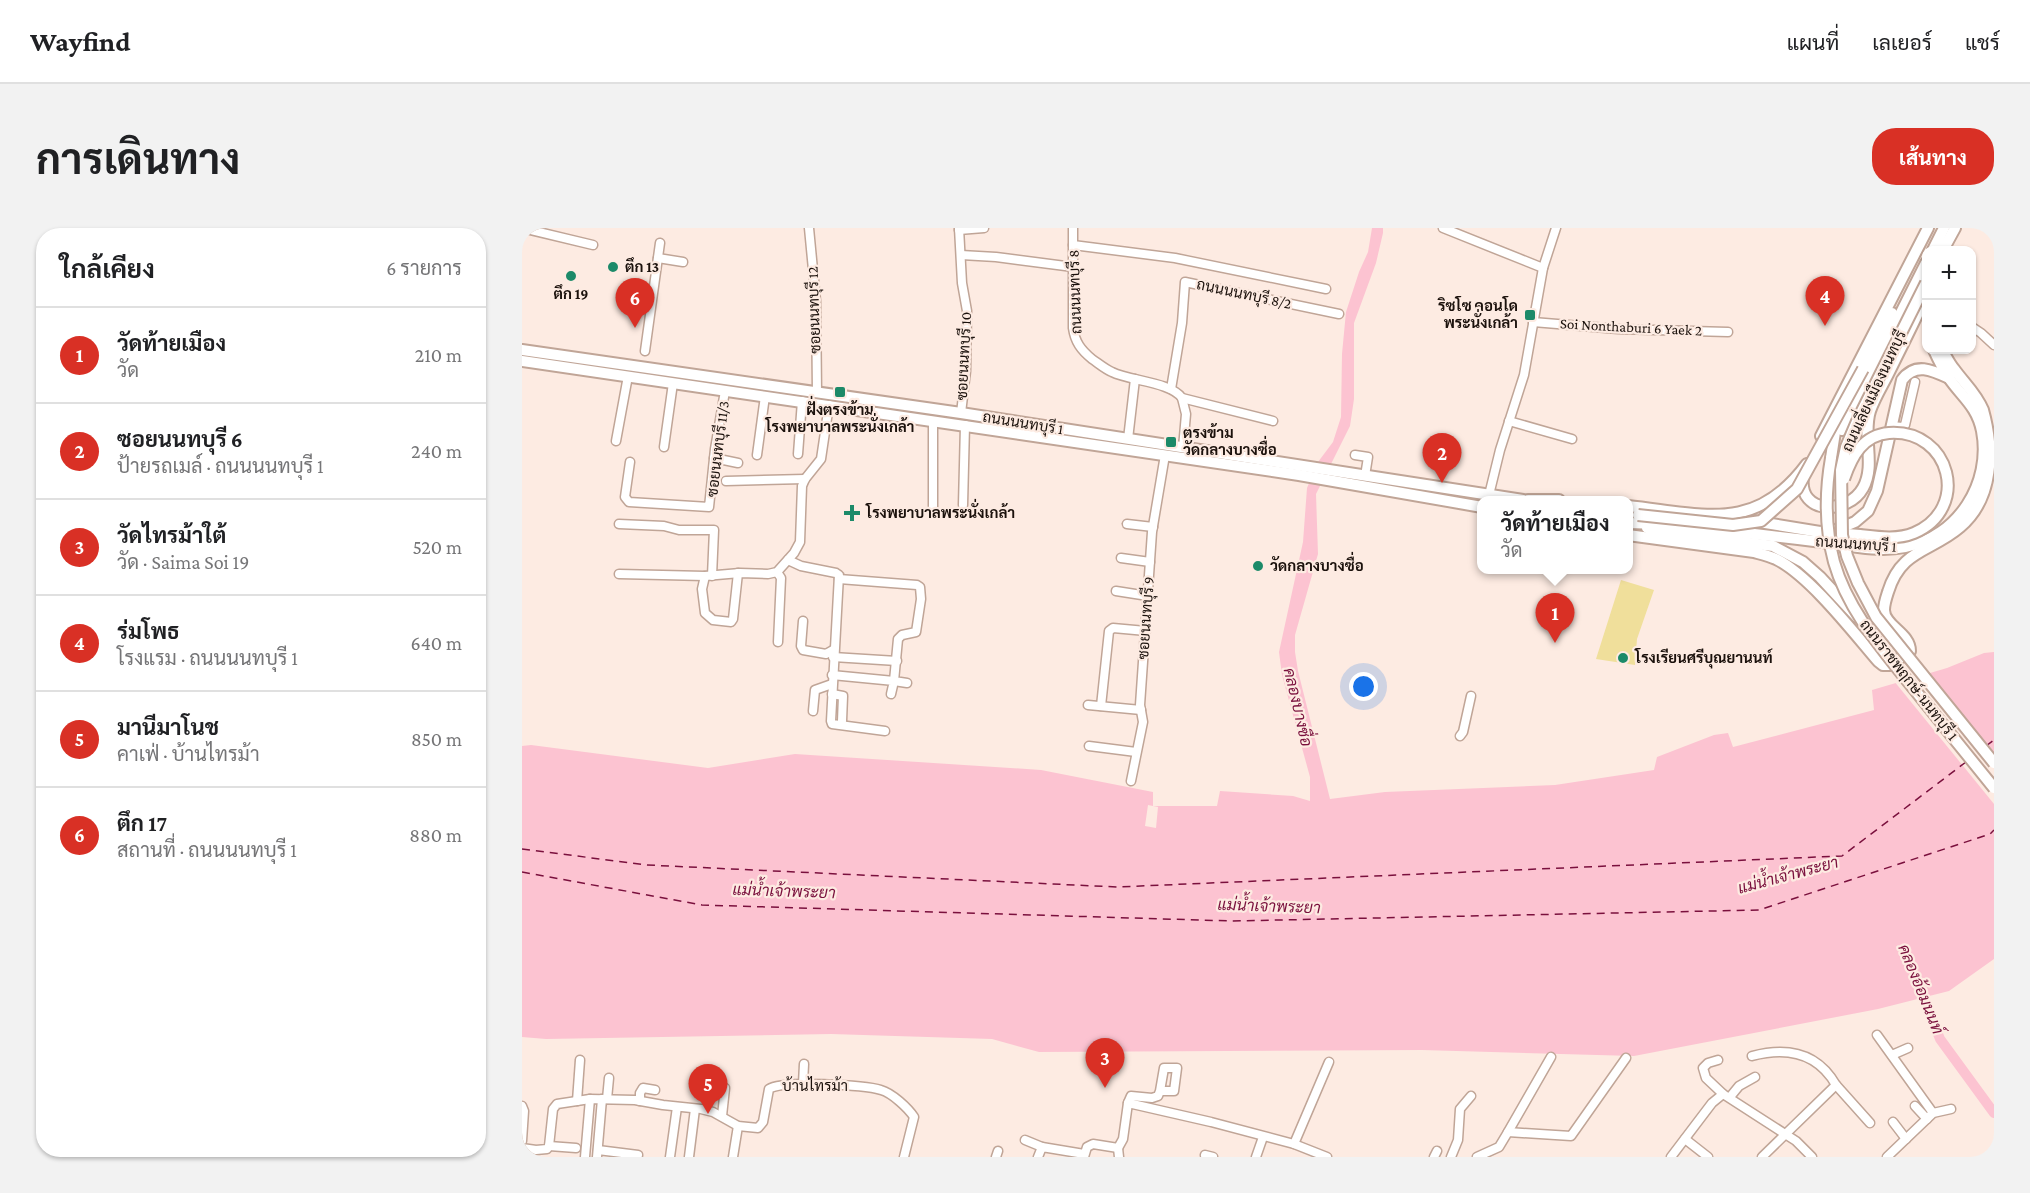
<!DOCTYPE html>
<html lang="th">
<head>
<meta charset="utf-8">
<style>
	:root { --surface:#fff; --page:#f2f2f2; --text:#202124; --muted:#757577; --line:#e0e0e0; --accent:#d93025 }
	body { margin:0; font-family:"Crimson Pro",Sarabun,serif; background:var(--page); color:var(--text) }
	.controls { position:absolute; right:18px; top:18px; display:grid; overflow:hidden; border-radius:12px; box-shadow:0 2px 4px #0004 }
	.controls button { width:54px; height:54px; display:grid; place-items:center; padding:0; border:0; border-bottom:2px solid var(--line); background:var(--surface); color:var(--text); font:30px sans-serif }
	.you { position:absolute; left:842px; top:459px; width:21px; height:21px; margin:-15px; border:4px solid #fff; border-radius:50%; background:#1a73e8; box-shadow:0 0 0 9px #1a73e833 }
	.badge { display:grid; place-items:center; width:39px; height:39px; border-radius:50%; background:var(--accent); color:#fff; font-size:20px; font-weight:700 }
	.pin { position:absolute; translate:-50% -50px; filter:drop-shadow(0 2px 3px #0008) }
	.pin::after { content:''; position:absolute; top:32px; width:21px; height:18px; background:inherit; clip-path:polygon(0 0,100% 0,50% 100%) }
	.popup { position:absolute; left:955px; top:268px; width:156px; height:78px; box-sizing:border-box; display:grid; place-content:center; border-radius:12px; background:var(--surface); filter:drop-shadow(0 2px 4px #0005); font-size:20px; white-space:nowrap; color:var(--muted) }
	.popup b { font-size:22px; color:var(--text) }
	.popup::after { content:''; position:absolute; left:50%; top:100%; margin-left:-12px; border:12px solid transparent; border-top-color:var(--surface) }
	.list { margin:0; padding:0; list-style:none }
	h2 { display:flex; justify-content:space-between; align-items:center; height:78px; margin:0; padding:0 24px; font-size:26px }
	h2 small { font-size:20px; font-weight:400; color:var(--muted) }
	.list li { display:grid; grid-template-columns:39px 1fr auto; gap:18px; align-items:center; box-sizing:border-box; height:96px; padding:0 24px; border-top:2px solid var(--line) }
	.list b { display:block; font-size:22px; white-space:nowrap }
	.list p { margin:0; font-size:20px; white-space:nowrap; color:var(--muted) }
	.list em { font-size:20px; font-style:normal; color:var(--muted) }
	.map { position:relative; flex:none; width:1472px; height:929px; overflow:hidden; border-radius:24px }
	header { display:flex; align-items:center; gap:36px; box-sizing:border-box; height:84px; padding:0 30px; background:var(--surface); border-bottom:2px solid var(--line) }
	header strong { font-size:28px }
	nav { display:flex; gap:33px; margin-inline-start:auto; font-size:21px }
	.intro { display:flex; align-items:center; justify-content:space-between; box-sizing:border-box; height:144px; padding:0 36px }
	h1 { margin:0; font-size:42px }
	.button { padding:15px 27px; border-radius:24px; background:var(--accent); color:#fff; font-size:21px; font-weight:700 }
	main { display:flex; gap:36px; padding:0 36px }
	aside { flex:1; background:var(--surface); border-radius:24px; box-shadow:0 2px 4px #0004 }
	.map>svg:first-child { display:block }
	.green { fill:#f0df9b }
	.water { fill:#fcc3d1 }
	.pier { fill:#fdebe2 }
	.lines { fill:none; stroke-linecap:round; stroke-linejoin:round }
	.river { stroke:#fcc3d1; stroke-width:10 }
	.ferry { stroke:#7a103d; stroke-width:1.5; stroke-dasharray:8 6; stroke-linecap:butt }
	.minor-casing { stroke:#c0a597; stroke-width:11 }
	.major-casing { stroke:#c0a597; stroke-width:14 }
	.minor { stroke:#fff; stroke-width:8 }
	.major { stroke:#fff; stroke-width:10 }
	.major-bridge-casing { stroke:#c0a597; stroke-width:14; stroke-linecap:butt }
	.major-bridge { stroke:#fff; stroke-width:10 }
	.poi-dot { fill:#1c8a69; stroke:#fdebe2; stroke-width:2 }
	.labels { text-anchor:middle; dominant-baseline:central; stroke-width:4.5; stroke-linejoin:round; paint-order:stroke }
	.poi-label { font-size:15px; font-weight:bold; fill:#1b110c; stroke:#fdebe2; text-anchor:start }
	.street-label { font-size:15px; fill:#1b110c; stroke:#fdebe2 }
	.water-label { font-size:16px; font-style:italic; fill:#7a103d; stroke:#fdebe2 }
</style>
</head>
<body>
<header>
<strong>Wayfind</strong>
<nav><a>แผนที่</a><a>เลเยอร์</a><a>แชร์</a></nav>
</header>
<div class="intro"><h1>การเดินทาง</h1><a class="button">เส้นทาง</a></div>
<main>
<aside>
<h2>ใกล้เคียง<small>6 รายการ</small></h2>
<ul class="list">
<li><span class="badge">1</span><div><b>วัดท้ายเมือง</b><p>วัด</p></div><em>210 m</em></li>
<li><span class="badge">2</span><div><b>ซอยนนทบุรี 6</b><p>ป้ายรถเมล์ · ถนนนนทบุรี 1</p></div><em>240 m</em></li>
<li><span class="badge">3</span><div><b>วัดไทรม้าใต้</b><p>วัด · Saima Soi 19</p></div><em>520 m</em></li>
<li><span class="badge">4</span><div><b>ร่มโพธ</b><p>โรงแรม · ถนนนนทบุรี 1</p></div><em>640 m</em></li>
<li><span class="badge">5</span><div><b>มานีมาโนช</b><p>คาเฟ่ · บ้านไทรม้า</p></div><em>850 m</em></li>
<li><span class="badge">6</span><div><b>ตึก 17</b><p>สถานที่ · ถนนนนทบุรี 1</p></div><em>880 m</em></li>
</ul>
</aside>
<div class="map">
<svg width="1472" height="929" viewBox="0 0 1472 929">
	<rect width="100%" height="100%" fill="#fdebe2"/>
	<path class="green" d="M1099,352L1132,362L1115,411L1113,437L1074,431Z"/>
	<path class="water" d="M850,0H861V5L854,35L832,95V171L828,198L794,266L796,326L773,407V424L776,443L808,571L863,564L1033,557L1132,542L1135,529L1192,507L1206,505L1211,519L1352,482L1350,462L1425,440L1462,425L1472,424V731L1427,763L1356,781L1112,828L900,822L517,824L470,811L309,806L24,811L0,809V518L9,517L186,540L273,526L519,542L631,564V578H695L698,563L771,568L788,573V549L760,447L757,424L781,314L785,260L796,234L811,214L819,189L820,126L824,84L837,44L846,24Z"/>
	<g class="pier">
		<path d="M1404,443L1472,527V576L1372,453Z"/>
		<path d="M626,577L636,579L634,600L623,598Z"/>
	</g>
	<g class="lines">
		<path class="river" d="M1397,757L1418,811L1472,885"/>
		<g class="ferry">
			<path d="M1464,518L1472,512"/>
			<path d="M0,621L125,637L595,659L1320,628L1444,534"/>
			<path d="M0,644L180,677L710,693L1237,682L1468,606L1472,602"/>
		</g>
		<defs>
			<g id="minor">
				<path d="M0,0L71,17"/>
				<path d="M287,0L294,73L295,165"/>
				<path d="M437,0L440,55L445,83L444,143L439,185"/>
				<path d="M551,0V100C553,114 559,122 570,131C576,135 583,141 590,144C608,153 649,154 660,170L751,193"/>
				<path d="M921,0L1021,40"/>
				<path d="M437,2L462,0"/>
				<path d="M551,17L653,30L804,61"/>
				<path d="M439,27L474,29L551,39"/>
				<path d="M136,30L161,34"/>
				<path d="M1011,94L1096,101L1206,104"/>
				<path d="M1450,99L1459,105L1472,117"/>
				<path d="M123,123L138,15"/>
				<path d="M649,161L660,95L663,54L817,86"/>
				<path d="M660,170L664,186L661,220"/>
				<path d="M987,193L1050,211"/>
				<path d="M1369,198L1381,199L1383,197L1393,154"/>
				<path d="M606,211L613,151"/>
				<path d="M94,213L106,148"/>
				<path d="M142,219L151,155"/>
				<path d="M276,226L280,173"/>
				<path d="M235,227L243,168"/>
				<path d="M833,227L846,229L843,248"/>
				<path d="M192,230L216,235"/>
				<path d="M108,234L103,269L107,274L187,279L193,221L203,163"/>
				<path d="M204,253L283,251"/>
				<path d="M967,267L978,222L1002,147L1021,40L1034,0"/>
				<path d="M441,277L443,197"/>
				<path d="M411,285V193"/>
				<path d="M97,296L142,298L157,302H192L190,348"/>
				<path d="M605,296L631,299"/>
				<path d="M599,330L628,334"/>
				<path d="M266,332L279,338L314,345L317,347L309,493L310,496L363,503"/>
				<path d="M255,344L259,350L256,414"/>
				<path d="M97,346L183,348L218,345L246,346L255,344L272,325L278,314L280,258L283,251L299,231L307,177"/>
				<path d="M183,348L180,361L183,385L191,392L209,394L211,391L216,345"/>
				<path d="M317,351L395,357L398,359L399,371L394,404L380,407L376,411L372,453L385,455"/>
				<path d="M594,363L626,368"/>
				<path d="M281,393L279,418L281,422L304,426L311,422"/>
				<path d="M311,429L375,433"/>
				<path d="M310,447L372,453L369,466"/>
				<path d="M310,466L321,468L320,493"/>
				<path d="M566,477L619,482"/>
				<path d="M579,478L587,403L591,400L624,403"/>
				<path d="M291,483L293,462L310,456"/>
				<path d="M938,508L941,504L949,468"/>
				<path d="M567,518L614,524"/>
				<path d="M609,553L621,494L618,477L630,304L643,227"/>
				<path d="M1355,807L1411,885"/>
				<path d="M1370,827L1386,820"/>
				<path d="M1230,828C1264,819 1295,824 1314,857L1240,929"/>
				<path d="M1196,832L1186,835L1181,840L1184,850L1201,866L1274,913L1290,929"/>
				<path d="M281,856L282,836"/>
				<path d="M1314,857L1348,895"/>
				<path d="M1208,869L1217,858L1233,849"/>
				<path d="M85,871L87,850"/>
				<path d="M55,873L58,832"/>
				<path d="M118,873V865L121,860L133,862"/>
				<path d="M606,875L609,868L630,870L636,868L638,863L642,840H655L652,863H638"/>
				<path d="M0,878L2,883L0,913"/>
				<path d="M1393,878L1405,891"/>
				<path d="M200,888L203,860"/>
				<path d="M1371,894L1384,911"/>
				<path d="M986,904L1029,829"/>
				<path d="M1163,911L1186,929"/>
				<path d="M503,912L520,919"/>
				<path d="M772,916L807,834"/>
				<path d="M27,918L54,920"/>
				<path d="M0,920L14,922L25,921L27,918L31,881L35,876L68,871L113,872L141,877L179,881L191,884L216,898L236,900L241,894L247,861C260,852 343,857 359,862C370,865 386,880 392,889L382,929"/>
				<path d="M596,920L597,929"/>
				<path d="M76,922L116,927"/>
				<path d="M683,927L691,929"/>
				<path d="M63,929L68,871"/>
				<path d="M75,929L80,871"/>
				<path d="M148,929L155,879"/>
				<path d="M167,929L173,881"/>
				<path d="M211,929L216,898"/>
				<path d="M474,929L476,923"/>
				<path d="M516,929L520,919L562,926"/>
				<path d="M562,929L565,919L571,916L596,920L601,911L606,875L689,894L772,916L805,929"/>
				<path d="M734,929L741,909"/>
				<path d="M912,929L915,923"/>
				<path d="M929,929L936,912L938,881L949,868"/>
				<path d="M955,929L977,919L986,904L1049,908L1104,830"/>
				<path d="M1149,929L1190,875L1201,866"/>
				<path d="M1365,929L1411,885L1429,881"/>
			</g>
			<g id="major">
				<path d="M1411,22L1422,0"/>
				<path d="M1421,22L1433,0"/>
				<path d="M0,122L439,185L1001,272"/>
				<path d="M0,133L777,247L960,279"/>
				<path d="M1338,148L1370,85"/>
				<path d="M1320,202L1404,35"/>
				<path d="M1299,208L1406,0"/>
				<path d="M1309,230L1313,204L1319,187"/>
				<path d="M1281,249C1276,287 1326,287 1341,260C1354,237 1340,208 1348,183C1352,171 1360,158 1366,146C1379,120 1392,94 1404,68"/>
				<path d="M1006,272H1037"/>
				<path d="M1106,278C1182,286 1233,306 1285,236"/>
				<path d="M1231,293L1298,304L1338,307"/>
				<path d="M1106,295L1138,296C1190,301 1241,307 1292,313C1321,316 1354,325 1383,319C1436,309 1470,255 1460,203C1455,178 1440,169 1427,150C1421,141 1416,131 1412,122"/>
				<path d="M1125,300L1163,307L1251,318L1281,334L1298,349L1335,389"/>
				<path d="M1298,304L1314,302L1333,294L1346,283L1355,263L1380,152C1393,134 1410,142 1427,150"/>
				<path d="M1106,307L1232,324C1239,326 1247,328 1254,331C1288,348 1331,404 1356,433L1361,437H1368L1388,423C1388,405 1362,398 1362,382C1362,376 1364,370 1366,364C1379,321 1409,324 1438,299C1472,270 1472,221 1461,182C1454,165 1442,155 1432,141C1427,135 1424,128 1420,122"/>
			</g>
		</defs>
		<use href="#minor" class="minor-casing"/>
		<use href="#major" class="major-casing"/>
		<use href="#minor" class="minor"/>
		<use href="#major" class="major"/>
		<defs>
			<g id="major-bridge">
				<path d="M1404,55L1336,191L1324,219L1319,242L1320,307L1325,328L1336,355L1354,389L1472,535"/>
				<path d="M1309,230C1303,264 1303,300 1312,334C1326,383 1361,422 1392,461C1419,494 1445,527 1472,560"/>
				<path d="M1322,251C1330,228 1341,207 1367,205C1429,201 1449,281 1392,305C1375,312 1356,309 1338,307"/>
				<path d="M1116,287L1211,297L1239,293L1275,261L1341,141"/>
			</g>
		</defs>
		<use href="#major-bridge" class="major-bridge-casing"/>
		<use href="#major-bridge" class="major-bridge"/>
	</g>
	<g class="poi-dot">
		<circle cx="91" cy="39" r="6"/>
		<circle cx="49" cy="48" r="6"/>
		<rect x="1002" y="81" width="12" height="12" rx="3"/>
		<rect x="312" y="158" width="12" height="12" rx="3"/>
		<rect x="643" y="208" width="12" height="12" rx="3"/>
		<path d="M327 276h6v6h6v6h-6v6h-6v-6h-6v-6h6z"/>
		<circle cx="736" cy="338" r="6"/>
		<circle cx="1101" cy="430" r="6"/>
	</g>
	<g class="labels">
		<g class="poi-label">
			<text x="103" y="39">ตึก 13</text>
			<text x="49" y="66" text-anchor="middle">ตึก 19</text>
			<text x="996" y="78" text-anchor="end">ริซโซ คอนโด<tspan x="996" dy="17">พระนั่งเกล้า</tspan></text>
			<text x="318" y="182" text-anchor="middle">ฝั่งตรงข้าม<tspan x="318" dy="17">โรงพยาบาลพระนั่งเกล้า</tspan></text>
			<text x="661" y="205">ตรงข้าม<tspan x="661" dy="17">วัดกลางบางซื่อ</tspan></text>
			<text x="344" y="285">โรงพยาบาลพระนั่งเกล้า</text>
			<text x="748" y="338">วัดกลางบางซื่อ</text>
			<text x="1113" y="430">โรงเรียนศรีบุณยานนท์</text>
		</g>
		<g class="street-label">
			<text transform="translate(553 64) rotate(-92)">ถนนนนทบุรี 8</text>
			<text transform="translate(722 66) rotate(12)">ถนนนนทบุรี 8/2</text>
			<text transform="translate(292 82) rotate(-92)">ซอยนนทบุรี 12</text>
			<text transform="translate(1109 99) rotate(3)">Soi Nonthaburi 6 Yaek 2</text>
			<text transform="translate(442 128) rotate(-87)">ซอยนนทบุรี 10</text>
			<text transform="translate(1352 163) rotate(-65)">ถนนเลี่ยงเมืองนนทบุรี</text>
			<text transform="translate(501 195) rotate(9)">ถนนนนทบุรี 1</text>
			<text transform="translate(196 221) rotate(-83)">ซอยนนทบุรี 11/3</text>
			<text transform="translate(1334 316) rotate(4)">ถนนนนทบุรี 1</text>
			<text transform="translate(624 390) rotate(-86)">ซอยนนทบุรี 9</text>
			<text transform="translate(1387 452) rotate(52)">ถนนราชพฤกษ์-นนทบุรี 1</text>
			<text x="293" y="858">บ้านไทรม้า</text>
		</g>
		<g class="water-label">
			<text transform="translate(776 479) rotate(77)">คลองบางซื่อ</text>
			<text transform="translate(1266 647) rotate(-15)">แม่น้ำเจ้าพระยา</text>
			<text transform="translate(262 663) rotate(2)">แม่น้ำเจ้าพระยา</text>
			<text transform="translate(747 678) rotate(2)">แม่น้ำเจ้าพระยา</text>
			<text transform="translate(1399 761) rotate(68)">คลองอ้อมนนท์</text>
		</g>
	</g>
</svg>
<div class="controls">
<button>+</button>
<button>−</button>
</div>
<div class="you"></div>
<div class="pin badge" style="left:1033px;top:415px">1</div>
<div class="popup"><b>วัดท้ายเมือง</b>วัด</div>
<div class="pin badge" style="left:920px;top:255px">2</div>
<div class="pin badge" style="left:583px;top:860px">3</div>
<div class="pin badge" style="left:1303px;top:98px">4</div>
<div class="pin badge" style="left:186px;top:886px">5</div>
<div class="pin badge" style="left:113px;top:100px">6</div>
</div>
</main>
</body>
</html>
